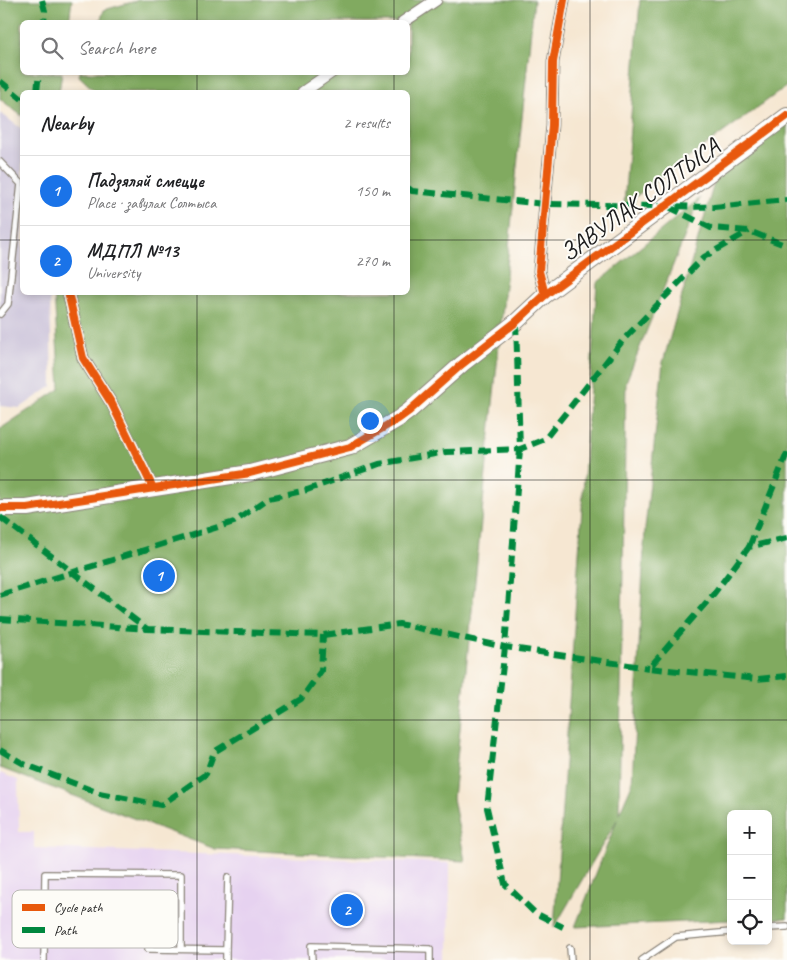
<!DOCTYPE html>
<html lang="en">
<head>
<meta charset="utf-8">
<style>
	:root { --surface:#fff; --page:#f6f6f6; --text:#202124; --muted:#757577; --line:#e0e0e0; --accent:#1a73e8 }
	body { margin:0; font-family:Caveat,sans-serif; background:var(--page); color:var(--text) }
	.controls { position:absolute; right:15px; bottom:15px; display:grid; overflow:hidden; border-radius:8px; box-shadow:0 2px 8px #0003 }
	.controls button { width:45px; height:45px; display:grid; place-items:center; padding:0; border:0; border-bottom:1px solid var(--line); background:var(--surface); color:var(--text); font:25px sans-serif }
	.you { position:absolute; left:369px; top:420px; width:18px; height:18px; margin:-12px; border:4px solid #fff; border-radius:50%; background:#1a73e8; box-shadow:0 0 0 8px #1a73e833 }
	.badge { display:grid; place-items:center; width:32px; height:32px; border-radius:50%; background:var(--accent); color:#fff; font-size:16px; font-weight:700 }
	.pin { position:absolute; translate:-50% -50%; border:2px solid #fff; box-shadow:0 1px 5px #0006 }
	.list { margin:0; padding:0; list-style:none }
	h2 { display:flex; justify-content:space-between; align-items:center; height:65px; margin:0; padding:0 20px; font-size:21px }
	h2 small { font-size:16px; font-weight:400; color:var(--muted) }
	.list li { display:grid; grid-template-columns:32px 1fr auto; gap:15px; align-items:center; box-sizing:border-box; height:70px; padding:0 20px; border-top:1px solid var(--line) }
	.list b { display:block; font-size:19px; white-space:nowrap }
	.list p { margin:0; font-size:16px; white-space:nowrap; color:var(--muted) }
	.list em { font-size:16px; font-style:normal; color:var(--muted) }
	.icon { flex:none; width:28px; height:28px; fill:none; stroke:currentColor; stroke-width:2; stroke-linecap:round; stroke-linejoin:round }
	.map { position:relative; flex:none; width:787px; height:960px; overflow:hidden }
	.search { position:absolute; background:var(--surface); box-shadow:0 2px 8px #0003; left:20px; top:20px; width:390px; height:55px; display:flex; align-items:center; gap:12px; box-sizing:border-box; padding:0 18px; border-radius:8px; color:var(--muted); font-size:19px }
	.panel { position:absolute; background:var(--surface); box-shadow:0 2px 8px #0003; left:20px; top:90px; width:390px; height:205px; border-radius:8px }
	.map>svg:first-child { display:block }
	.built { fill:#e6d2f0 }
	.industrial { fill:#c8bfd8 }
	.forest { fill:#81aa60; stroke:#4e633e }
	.lines { fill:none; stroke-linecap:round; stroke-linejoin:round }
	.lane-casing { stroke:#898277; stroke-width:8 }
	.street-casing { stroke:#898277; stroke-width:13 }
	.secondary-casing { stroke:#898277; stroke-width:18 }
	.lane { stroke:#fff; stroke-width:5.5 }
	.street { stroke:#fff; stroke-width:11 }
	.secondary { stroke:#fff; stroke-width:16 }
	.quiet { stroke:#00873e; stroke-width:6; stroke-dasharray:12 6; stroke-linecap:butt }
	.cycleway-casing { stroke:#fdfcf7; stroke-width:11 }
	.cycleway { stroke:#e8590c; stroke-width:8 }
	.grid { fill:none; stroke:#1c1c1c; stroke-width:1; stroke-opacity:0.55 }
	.labels { text-anchor:middle; dominant-baseline:central; stroke-width:4; stroke-linejoin:round; paint-order:stroke }
	.street-label { font-size:25px; fill:#1c1c1c; stroke:#fdfcf7 }
	.key { fill:#fdfcf7; stroke:#bab9b5; stroke-width:1 }
	.key-label { font-size:14px; fill:#1c1c1c }
</style>
</head>
<body>
<div class="map">
<svg width="787" height="960" viewBox="0 0 787 960">
	<rect width="100%" height="100%" fill="#fdfcf7"/>
	<filter id="ink" filterUnits="userSpaceOnUse"><feTurbulence type="fractalNoise" baseFrequency=".02" numOctaves="2"/><feDisplacementMap in="SourceGraphic" scale="10" xChannelSelector="R" yChannelSelector="G"/><feConvolveMatrix kernelMatrix="1 2 1 2 8 2 1 2 1" color-interpolation-filters="sRGB"/></filter>
	<filter id="wash" filterUnits="userSpaceOnUse"><feTurbulence type="fractalNoise" baseFrequency=".0096" numOctaves="4" result="noise"/><feDisplacementMap in="SourceGraphic" scale="20" xChannelSelector="R" yChannelSelector="G"/><feGaussianBlur stdDeviation="1.12" result="paint"/><feColorMatrix in="noise" values="0 0 0 0 0 0 0 0 0 0 0 0 0 0 0 0 0 1.4 0 .05"/><feComposite in="paint" operator="in"/></filter>
	<g filter="url(#wash)">
		<rect width="100%" height="100%" fill="#f6e7d2"/>
		<path class="built" d="M0,773L18,780L19,832H34V848L450,863L449,960H0Z"/>
		<path class="industrial" d="M0,113L22,129V292L50,293L52,386L20,408L0,406Z"/>
		<g class="forest">
			<path d="M0,0H72L69,22H22V72L62,73L59,92H22V116L0,99Z"/>
			<path d="M139,0H534L453,798L465,861L215,849L0,768V429L60,389L54,293L408,292V92H96L79,76L80,72H408V22H100L104,10Z"/>
			<path d="M640,0H787V86L624,205Z"/>
			<path d="M787,119V918L768,919V814H731V920L575,927L617,820L554,928L597,283L700,198L626,382L619,814L632,784L645,529L663,362L720,162Z"/>
		</g>
	</g>
	<g filter="url(#ink)">
		<g class="lines">
			<defs>
				<g id="lane">
					<path d="M0,162L21,184L8,304L0,314"/>
					<path d="M147,904L148,949L226,950V960"/>
					<path d="M768,928L787,927"/>
					<path d="M570,948L571,960"/>
					<path d="M226,950L228,877"/>
					<path d="M44,960L45,874L181,875V949"/>
					<path d="M312,960L311,946L430,949V960"/>
					<path d="M642,960L676,937L731,932"/>
				</g>
				<g id="street">
					<path d="M403,22L436,0"/>
					<path d="M303,92L332,72"/>
					<path d="M68,292L83,358L112,404L153,488"/>
					<path d="M545,295L539,271L552,125L553,62L564,0"/>
				</g>
				<path id="secondary" d="M0,508H27L250,473L350,447L398,419L409,411L462,364L516,322L545,295L787,116"/>
			</defs>
			<use href="#lane" class="lane-casing"/>
			<use href="#street" class="street-casing"/>
			<use href="#secondary" class="secondary-casing"/>
			<use href="#lane" class="lane"/>
			<use href="#street" class="street"/>
			<use href="#secondary" class="secondary"/>
			<g class="quiet">
				<path d="M42,0L45,11L44,22"/>
				<path d="M0,81L22,99"/>
				<path d="M37,92L39,72"/>
				<path d="M408,188L412,191L545,204L714,207L787,200"/>
				<path d="M669,207L711,228L749,231L782,244H787"/>
				<path d="M516,322L520,449L505,647L487,808L505,884L535,913L563,927"/>
				<path d="M0,517L147,629"/>
				<path d="M787,538L749,547L712,596L649,668L757,679L787,676"/>
				<path d="M749,547L787,453"/>
				<path d="M0,595L234,522L269,498L307,490L379,464L446,452L520,449L545,439L624,339L704,257L749,231"/>
				<path d="M0,619L147,629L323,635L399,624L505,647L649,668"/>
				<path d="M0,750L24,764L99,793L161,805L206,774L214,752L301,699L321,671L323,635"/>
			</g>
			<defs>
				<g id="cycleway">
					<path d="M68,292L83,358L112,404L153,488"/>
					<path d="M545,295L539,271L552,125L553,62L564,0"/>
					<path d="M0,508H27L250,473L350,447L398,419L409,411L462,364L516,322L545,295L787,116"/>
				</g>
			</defs>
			<use href="#cycleway" class="cycleway-casing"/>
			<use href="#cycleway" class="cycleway"/>
		</g>
	</g>
	<path class="grid" d="M197,0V22M394,0V22M590,0V960M197,72V92M394,72V92M0,240H22M408,240H787M197,292V960M394,292V960M0,480H787M0,720H787"/>
	<g class="labels">
		<g class="street-label">
			<text transform="translate(640 200) rotate(-36)">ЗАВУЛАК СОЛТЫСА</text>
		</g>
	</g>
	<rect x="12" y="890" width="166" height="58" rx="8" class="key"/>
	<rect x="22" y="904" width="23" height="7" fill="#e8590c"/>
	<rect x="22" y="927" width="23" height="6" fill="#00873e"/>
	<g class="key-label">
		<text x="54" y="912">Cycle path</text>
		<text x="54" y="935">Path</text>
	</g>
</svg>
<div class="controls">
<button>+</button>
<button>−</button>
<button><svg class="icon" aria-label="locate" viewBox="0 0 24 24"><circle cx="12" cy="12" r="6"/><path d="M12 2v4M12 18v4M2 12h4M18 12h4"/></svg></button>
</div>
<div class="you"></div>
<div class="pin badge" style="left:159px;top:576px">1</div>
<div class="pin badge" style="left:347px;top:910px">2</div>
<div class="search"><svg class="icon" aria-label="search" viewBox="0 0 24 24"><circle cx="10" cy="10" r="6"/><path d="M15 15l6 6"/></svg>Search here</div>
<section class="panel">
<h2>Nearby<small>2 results</small></h2>
<ul class="list">
<li><span class="badge">1</span><div><b>Падзяляй смецце</b><p>Place · завулак Солтыса</p></div><em>150 m</em></li>
<li><span class="badge">2</span><div><b>МДПЛ №13</b><p>University</p></div><em>270 m</em></li>
</ul>
</section>
</div>
</body>
</html>
